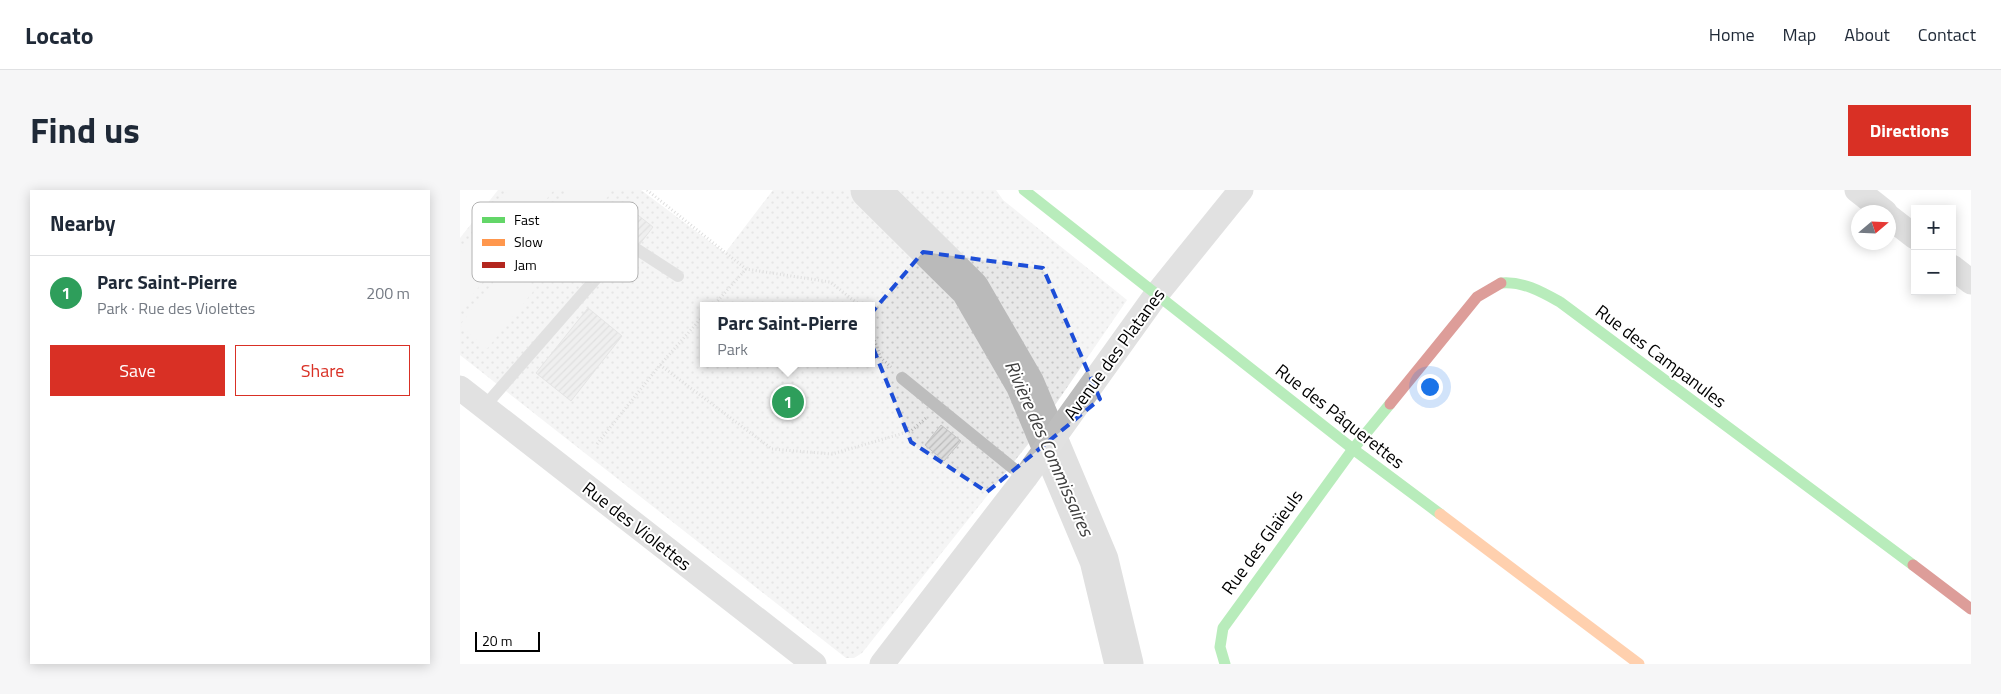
<!DOCTYPE html>
<html lang="en">
<head>
<meta charset="utf-8">
<style>
	:root { --surface:#fff; --page:#f6f6f7; --text:#1f2937; --muted:#747a83; --line:#e0e1e3; --accent:#d93025 }
	body { margin:0; font-family:"Titillium Web",sans-serif; background:var(--page); color:var(--text) }
	.controls { position:absolute; right:15px; top:15px; display:grid; overflow:hidden; border-radius:0px; box-shadow:0 2px 12px #0003 }
	.controls button { width:45px; height:45px; display:grid; place-items:center; padding:0; border:0; border-bottom:1px solid var(--line); background:var(--surface); color:var(--text); font:25px sans-serif }
	.compass { position:absolute; left:1391px; top:15px; width:45px; height:45px; border-radius:50%; background:var(--surface); box-shadow:0 2px 12px #0003; rotate:71deg }
	.scale { position:absolute; left:15px; bottom:12px; width:65px; box-sizing:border-box; padding-left:5px; border:2px solid #000; border-top:0; font-size:14px; line-height:18px; white-space:nowrap; color:#000; -webkit-text-stroke:4px #fff; paint-order:stroke }
	.you { position:absolute; left:969px; top:196px; width:18px; height:18px; margin:-12px; border:4px solid #fff; border-radius:50%; background:#1a73e8; box-shadow:0 0 0 8px #1a73e833 }
	.badge { display:grid; place-items:center; width:32px; height:32px; border-radius:50%; background:var(--accent); color:#fff; font-size:16px; font-weight:700 }
	.pin { position:absolute; translate:-50% -50%; border:2px solid #fff; box-shadow:0 1px 5px #0006 }
	.popup { position:absolute; left:240px; top:112px; width:175px; height:65px; box-sizing:border-box; display:grid; place-content:center; border-radius:0px; background:var(--surface); filter:drop-shadow(0 1px 4px #0005); font-size:16px; white-space:nowrap; color:var(--muted) }
	.popup b { font-size:19px; color:var(--text) }
	.popup::after { content:''; position:absolute; left:50%; top:100%; margin-left:-10px; border:10px solid transparent; border-top-color:var(--surface) }
	.list { margin:0; padding:0; list-style:none }
	h2 { display:flex; justify-content:space-between; align-items:center; height:65px; margin:0; padding:0 20px; font-size:21px }
	h2 small { font-size:16px; font-weight:400; color:var(--muted) }
	.list li { display:grid; grid-template-columns:32px 1fr auto; gap:15px; align-items:center; box-sizing:border-box; height:75px; padding:0 20px; border-top:1px solid var(--line) }
	.list b { display:block; font-size:19px; white-space:nowrap }
	.list p { margin:0; font-size:16px; white-space:nowrap; color:var(--muted) }
	.list em { font-size:16px; font-style:normal; color:var(--muted) }
	.actions { display:flex; gap:10px; padding:15px 20px }
	.actions a { flex:1; padding:11px 0; border:1px solid var(--accent); border-radius:0px; text-align:center; font-size:18px; color:var(--accent) }
	.actions .main { background:var(--accent); color:#fff }
	.map { position:relative; flex:none; width:1511px; height:474px; overflow:hidden; border-radius:0px }
	header { display:flex; align-items:center; gap:30px; box-sizing:border-box; height:70px; padding:0 25px; background:var(--surface); border-bottom:1px solid var(--line) }
	header strong { font-size:24px }
	nav { display:flex; gap:28px; margin-inline-start:auto; font-size:18px }
	.intro { display:flex; align-items:center; justify-content:space-between; box-sizing:border-box; height:120px; padding:0 30px }
	h1 { margin:0; font-size:35px }
	.button { padding:12px 22px; border-radius:0px; background:var(--accent); color:#fff; font-size:18px; font-weight:700 }
	main { display:flex; gap:30px; padding:0 30px }
	aside { flex:1; background:var(--surface); border-radius:0px; box-shadow:0 2px 12px #0003 }
	.map>svg:first-child { display:block }
	.green { fill:url(#green-dots); fill-rule:evenodd }
	.pitch { fill:#e8e8e8 }
	.lines { fill:none; stroke-linecap:round; stroke-linejoin:round }
	.river { stroke:#bababa; stroke-width:39 }
	.building { fill:url(#building-hatch); stroke:#c4c4c4 }
	.path { stroke:#b8b8b8; stroke-width:3; stroke-dasharray:1 2.5; stroke-linecap:butt }
	.lane { stroke:#bdbdbd; stroke-width:12 }
	.street { stroke:#bdbdbd; stroke-width:25 }
	.fast { stroke:#63d668; stroke-width:11 }
	.slow { stroke:#ff974d; stroke-width:11 }
	.jam { stroke:#b3261e; stroke-width:11 }
	.marked { fill:none; stroke:#1d4ed8; stroke-width:4; stroke-dasharray:10 6; stroke-linejoin:round }
	.labels { text-anchor:middle; dominant-baseline:central; stroke-width:4; stroke-linejoin:round; paint-order:stroke }
	.street-label { font-size:18px; fill:#000; stroke:#fff }
	.water-label { font-size:19px; font-style:italic; fill:#3e3e3e; stroke:#fff }
	.key { fill:#fff; stroke:#b2b2b2; stroke-width:1 }
	.key-label { font-size:14px; fill:#000 }
</style>
</head>
<body>
<header>
<strong>Locato</strong>
<nav><a>Home</a><a>Map</a><a>About</a><a>Contact</a></nav>
</header>
<div class="intro"><h1>Find us</h1><a class="button">Directions</a></div>
<main>
<aside>
<h2>Nearby<small></small></h2>
<ul class="list">
<li><span class="badge" style="background:#2e9e5b">1</span><div><b>Parc Saint-Pierre</b><p>Park · Rue des Violettes</p></div><em>200 m</em></li>
</ul>
<div class="actions"><a class="main">Save</a><a>Share</a></div>
</aside>
<div class="map">
<svg width="1511" height="474" viewBox="0 0 1511 474">
	<defs>
		<pattern id="green-dots" width="8" height="8" patternUnits="userSpaceOnUse" patternTransform="scale(1.25)"><rect width="8" height="8" fill="#e8e8e8"/><path d="M2 2h.1M6 6h.1" fill="none" stroke="#c5c5c5" stroke-width="1.8" stroke-linecap="round"/></pattern>
		<pattern id="building-hatch" width="6" height="6" patternUnits="userSpaceOnUse" patternTransform="scale(1.25)"><rect width="6" height="6" fill="#dcdcdc"/><path d="M-1 1l2-2M0 6l6-6M5 7l2-2" fill="none" stroke="#bbb"/></pattern>
	</defs>
	<rect width="100%" height="100%" fill="#fff"/>
	<path class="green" d="M38,0H181L265,63L313,0H536L543,10L667,110L569,253L402,463L394,468H386L0,165V48ZM244,116H412V173H244Z"/>
	<g class="pitch">
		<path d="M48,0H94L64,37L36,15Z"/>
		<path d="M108,0H145L150,4L102,66L74,43Z"/>
		<path d="M12,48L40,70L0,121V63Z"/>
		<path d="M47,75L76,98L27,159L0,135Z"/>
	</g>
	<g class="lines">
		<path class="river" d="M410,0L510,99L565,194L639,370L664,474"/>
	</g>
	<g class="building">
		<path d="M174,22L193,37L179,55L160,40Z"/>
		<path d="M128,118L162,146L111,211L76,183Z"/>
		<path d="M481,235L501,251L484,271L465,255Z"/>
	</g>
	<g class="lines">
		<g class="path">
			<path d="M187,0L286,79L370,92L401,116"/>
			<path d="M253,116L286,79"/>
			<path d="M412,144L421,168L431,177"/>
			<path d="M200,175L312,259L372,264L451,241L466,228"/>
			<path d="M137,254L200,175L244,125"/>
		</g>
		<g class="lane">
			<path d="M442,188L565,288"/>
			<path d="M24,217L167,53L218,86"/>
		</g>
		<g class="street">
			<path d="M1397,0L1425,22"/>
			<path d="M1428,26L1455,47"/>
			<path d="M1492,77L1511,92"/>
			<path d="M0,198L354,474"/>
			<path d="M422,474L565,288L696,105L781,0"/>
		</g>
		<g class="fast">
			<path d="M564,0L893,259L980,324"/>
			<path d="M1041,93C1063,91 1082,102 1100,112L1453,375"/>
			<path d="M765,474L760,457L763,438L893,259L930,214"/>
		</g>
		<path class="slow" d="M980,324L1179,474"/>
		<g class="jam">
			<path d="M930,214L1017,107L1041,93"/>
			<path d="M1453,375L1511,419"/>
		</g>
	</g>
	<path d="M0 0H1511V474H0ZM463,62L583,78L640,209L527,302L451,252L403,133Z" fill="#fff" fill-opacity=".55" fill-rule="evenodd"/>
	<path class="marked" d="M463,62L583,78L640,209L527,302L451,252L403,133Z"/>
	<g class="labels">
		<g class="street-label">
			<text transform="translate(654 164) rotate(-54)">Avenue des Platanes</text>
			<text transform="translate(1201 166) rotate(37)">Rue des Campanules</text>
			<text transform="translate(880 226) rotate(38)">Rue des Pâquerettes</text>
			<text transform="translate(177 336) rotate(38)">Rue des Violettes</text>
			<text transform="translate(802 352) rotate(-54)">Rue des Glaïeuls</text>
		</g>
		<g class="water-label">
			<text transform="translate(590 258) rotate(66)">Rivière des Commissaires</text>
		</g>
	</g>
	<rect x="12" y="12" width="166" height="80" rx="8" class="key"/>
	<rect x="22" y="27" width="23" height="6" fill="#63d668"/>
	<rect x="22" y="49" width="23" height="7" fill="#ff974d"/>
	<rect x="22" y="72" width="23" height="6" fill="#b3261e"/>
	<g class="key-label">
		<text x="54" y="35">Fast</text>
		<text x="54" y="57">Slow</text>
		<text x="54" y="80">Jam</text>
	</g>
</svg>
<div class="controls">
<button>+</button>
<button>−</button>
</div>
<svg class="compass" viewBox="-18 -18 36 36"><path d="M0-13l5 13h-10z" fill="#e53935"/><path d="M0 13l5-13h-10z" fill="#747a83"/></svg>
<div class="scale">20 m</div>
<div class="you"></div>
<div class="pin badge" style="left:328px;top:212px;background:#2e9e5b">1</div>
<div class="popup"><b>Parc Saint-Pierre</b>Park</div>
</div>
</main>
</body>
</html>
